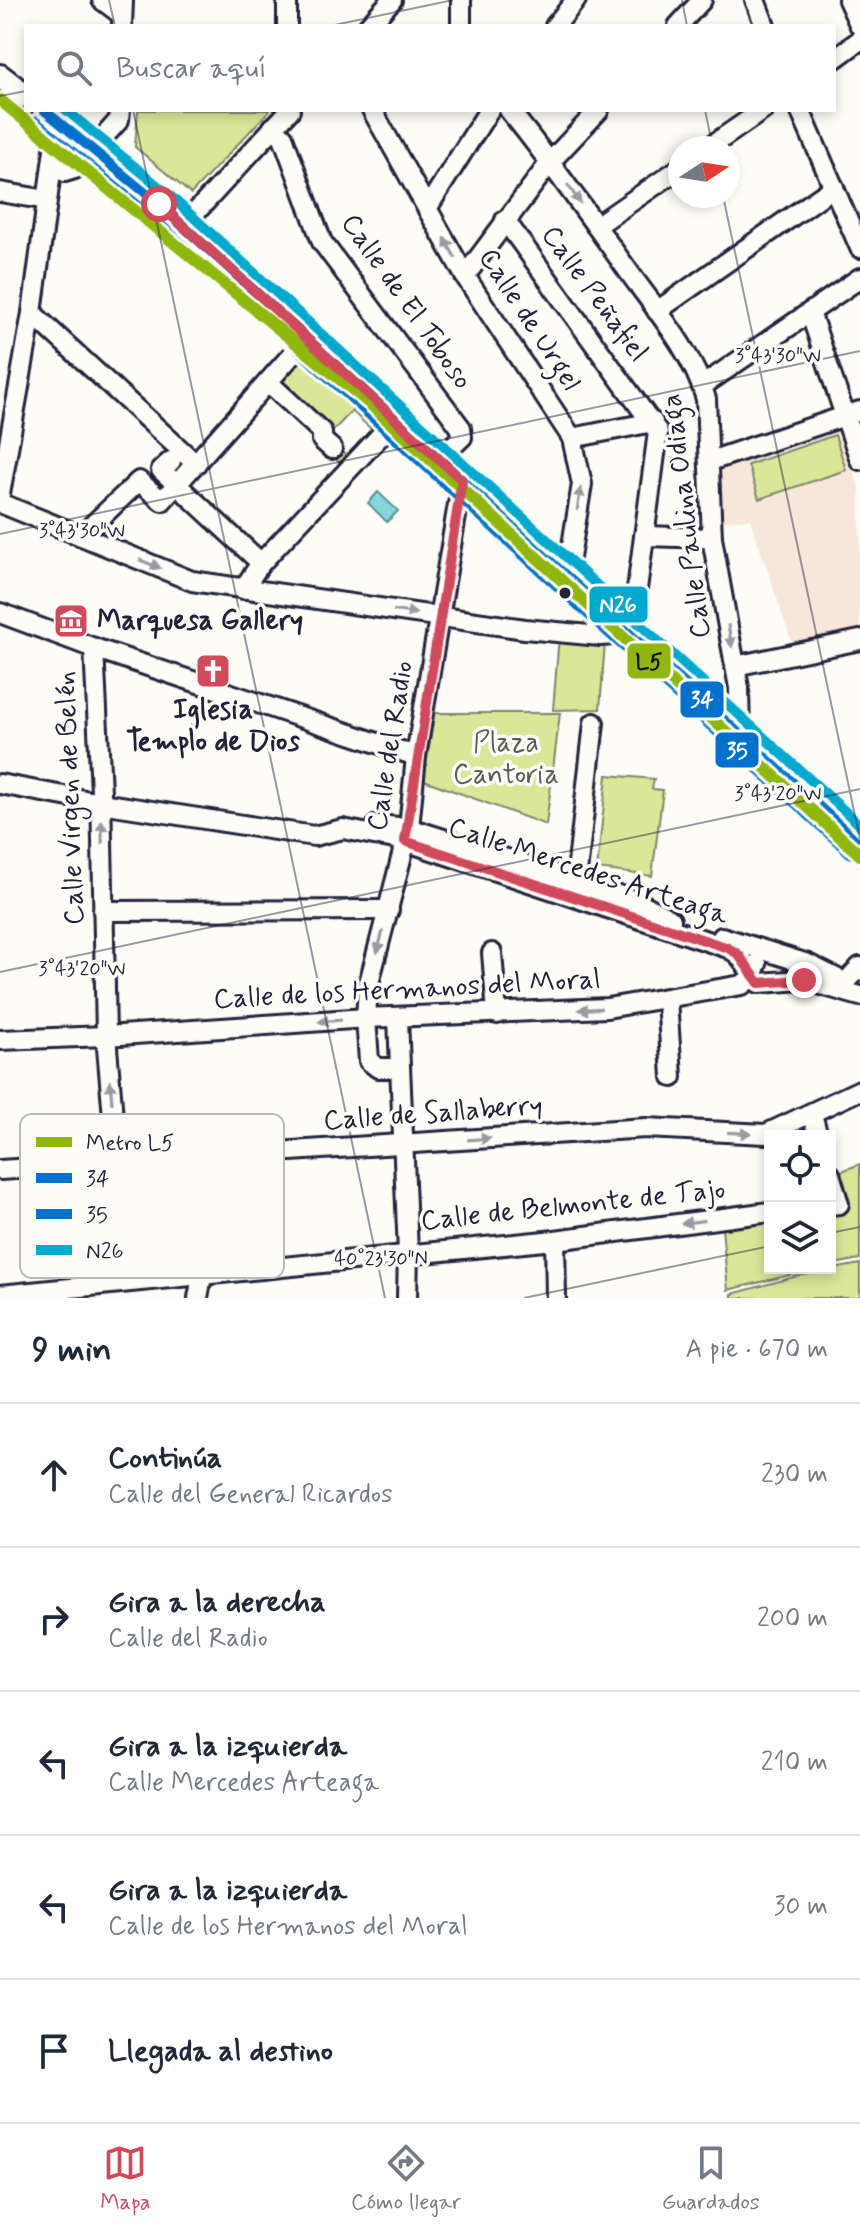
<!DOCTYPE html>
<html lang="es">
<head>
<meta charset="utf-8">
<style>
	:root { --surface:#fff; --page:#f6f6f7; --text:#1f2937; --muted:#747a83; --line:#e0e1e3; --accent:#d1495b }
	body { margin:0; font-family:Mynerve,sans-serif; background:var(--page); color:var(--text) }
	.controls { position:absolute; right:24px; bottom:24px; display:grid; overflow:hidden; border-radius:0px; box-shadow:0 4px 12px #0003 }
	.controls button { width:72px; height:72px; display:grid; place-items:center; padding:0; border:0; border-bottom:2px solid var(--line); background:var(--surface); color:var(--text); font:40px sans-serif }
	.compass { position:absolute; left:668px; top:136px; width:72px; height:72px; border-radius:50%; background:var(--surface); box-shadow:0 4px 12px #0003; rotate:78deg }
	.stop { position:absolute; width:24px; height:24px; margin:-18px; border:6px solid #d1495b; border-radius:50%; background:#fff }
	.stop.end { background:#d1495b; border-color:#fff; box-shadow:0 2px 8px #0008 }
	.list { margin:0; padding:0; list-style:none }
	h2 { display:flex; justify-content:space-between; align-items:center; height:104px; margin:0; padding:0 32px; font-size:34px }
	h2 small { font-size:26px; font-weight:400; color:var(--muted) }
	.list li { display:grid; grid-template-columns:52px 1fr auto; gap:24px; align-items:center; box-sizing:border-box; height:144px; padding:0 32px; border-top:2px solid var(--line) }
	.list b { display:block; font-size:30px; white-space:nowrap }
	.list p { margin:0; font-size:26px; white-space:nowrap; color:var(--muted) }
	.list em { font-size:26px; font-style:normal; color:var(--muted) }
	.icon { flex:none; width:44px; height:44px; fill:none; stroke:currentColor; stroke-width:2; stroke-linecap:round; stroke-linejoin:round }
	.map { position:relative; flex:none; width:860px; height:1298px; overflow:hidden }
	.search { position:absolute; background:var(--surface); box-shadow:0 4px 12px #0003; left:24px; right:24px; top:24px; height:88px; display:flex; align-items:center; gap:20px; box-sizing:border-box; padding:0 28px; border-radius:0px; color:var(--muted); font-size:30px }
	.sheet { height:824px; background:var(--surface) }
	nav { display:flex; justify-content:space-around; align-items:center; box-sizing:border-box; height:112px; border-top:2px solid var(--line); background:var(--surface); font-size:22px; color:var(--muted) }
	nav a { display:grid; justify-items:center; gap:4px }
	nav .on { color:var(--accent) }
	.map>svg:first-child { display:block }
	.built { fill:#f7e7db }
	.green { fill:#dae698; stroke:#7e846a; stroke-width:2 }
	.water { fill:#86d7dc; stroke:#5e8f9c; stroke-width:2 }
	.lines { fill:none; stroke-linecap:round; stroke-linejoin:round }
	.minor-casing { stroke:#22223b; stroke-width:24 }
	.major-casing { stroke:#22223b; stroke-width:28 }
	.minor { stroke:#fdfcf7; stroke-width:18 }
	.major { stroke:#fdfcf7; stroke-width:22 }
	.bus-1-casing { stroke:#fdfcf7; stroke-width:16 }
	.bus-2-casing { stroke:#fdfcf7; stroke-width:16 }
	.bus-3-casing { stroke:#fdfcf7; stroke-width:16 }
	.bus-1 { stroke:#0072ce; stroke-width:10 }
	.bus-2 { stroke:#0072ce; stroke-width:10 }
	.bus-3 { stroke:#00a9ce; stroke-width:10 }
	.metro-1-casing { stroke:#fdfcf7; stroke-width:18 }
	.metro-1 { stroke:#90b70f; stroke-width:12 }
	.oneway { fill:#9a9aa2 }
	.route { stroke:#d1495b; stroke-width:10 }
	.ticks { fill:none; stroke:#22223b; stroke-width:2; stroke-opacity:0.45 }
	.bus-dot { fill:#22223b; stroke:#fdfcf7; stroke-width:3 }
	.labels { text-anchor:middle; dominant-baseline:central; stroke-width:7; stroke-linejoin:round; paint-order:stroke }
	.street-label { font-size:28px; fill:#22223b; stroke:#fdfcf7 }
	.poi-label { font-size:28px; font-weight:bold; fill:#22223b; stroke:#fdfcf7; text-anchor:start }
	.park-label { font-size:28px; fill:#595d57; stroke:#fdfcf7 }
	.key { fill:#fdfcf7; stroke:#bbbbbf; stroke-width:2 }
	.key-label { font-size:22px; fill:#22223b }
	.ticks-label { font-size:20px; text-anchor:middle; fill:#22223b; stroke:#fdfcf7; stroke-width:7; stroke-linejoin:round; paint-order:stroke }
	.line-badge { stroke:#fdfcf7; stroke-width:3 }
	.badge-label { font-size:22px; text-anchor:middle; font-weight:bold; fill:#fff }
	.pale-badge-label { font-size:22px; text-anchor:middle; font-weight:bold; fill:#111 }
</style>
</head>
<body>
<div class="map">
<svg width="860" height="1298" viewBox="0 0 860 1298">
	<rect width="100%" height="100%" fill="#fdfcf7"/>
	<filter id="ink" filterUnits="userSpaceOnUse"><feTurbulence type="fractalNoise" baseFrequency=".0125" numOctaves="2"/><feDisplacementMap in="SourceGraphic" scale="16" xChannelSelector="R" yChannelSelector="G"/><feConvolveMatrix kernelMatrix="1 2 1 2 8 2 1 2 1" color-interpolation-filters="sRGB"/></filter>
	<g filter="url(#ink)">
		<path class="built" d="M838,427L860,489V633L793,646L750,519L717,522L714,469Z"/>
		<g class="green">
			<path d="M138,110H270L191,194L135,147Z"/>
			<path d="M298,348L379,422L372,430L352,411L327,437L347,456L341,464L260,390Z"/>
			<path d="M835,435L846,470L759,499L748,465Z"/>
			<path d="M559,636L605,642L600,709L553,710Z"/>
			<path d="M434,713H560L546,825L424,780Z"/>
			<path d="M607,775L654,779L652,789L663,790L652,876L597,869Z"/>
			<path d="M860,1164V1259L830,1265V1205L839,1204L847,1198L839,1172Z"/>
			<path d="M770,1212V1268H819L728,1290L721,1218Z"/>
			<path d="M860,1264V1298H732V1294L798,1276Z"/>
		</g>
		<path class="water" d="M378,492L398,511L387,522L368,503Z"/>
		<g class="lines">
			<defs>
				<g id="minor">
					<path d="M102,0L122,15"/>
					<path d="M287,0V26"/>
					<path d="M755,0L765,26"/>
					<path d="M848,0L860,26"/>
					<path d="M122,26L123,0"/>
					<path d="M368,26L392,0"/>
					<path d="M461,26V0"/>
					<path d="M555,26L576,0"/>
					<path d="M678,26L702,0"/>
					<path d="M834,59L860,40"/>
					<path d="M372,110L465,276L572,438L582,484L567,576"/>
					<path d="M509,110C551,161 588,215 626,268C655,309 692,350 706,399L712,538L739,688L740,735"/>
					<path d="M800,110L860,248"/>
					<path d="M273,127L283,137L322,242L461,428L462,437L439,459"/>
					<path d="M708,148L763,110"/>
					<path d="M52,166L65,172L75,169L119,120L120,110"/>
					<path d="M0,192L47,200"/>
					<path d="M428,207L489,110"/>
					<path d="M183,226L290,110"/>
					<path d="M596,226L680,168"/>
					<path d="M465,276L551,161L599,110"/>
					<path d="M657,311L834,187"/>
					<path d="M810,312L860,460"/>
					<path d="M32,313L196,464"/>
					<path d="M268,382L322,432V440L332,449"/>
					<path d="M702,386L860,278"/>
					<path d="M572,438L653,422"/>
					<path d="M171,461L161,470L261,563"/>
					<path d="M710,461L860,411"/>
					<path d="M0,494L32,313L58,120"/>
					<path d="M0,503L192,581L525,629L600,636L631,634L658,432L505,220"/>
					<path d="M81,536L139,481L162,501L306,339"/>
					<path d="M644,536L712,538"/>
					<path d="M243,589L261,563L395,420"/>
					<path d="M0,613L94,648L416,756"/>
					<path d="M94,648L101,792L106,1036L117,1163L142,1279"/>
					<path d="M735,666L860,640"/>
					<path d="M0,784L101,803L314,836L343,829L405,841L728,948L738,954L759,983L804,980L860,996"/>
					<path d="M377,825L409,828L576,881L639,902L671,920"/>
					<path d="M576,881L594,723"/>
					<path d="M103,911L389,910"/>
					<path d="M722,937L808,964L844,982"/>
					<path d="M492,953L497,1014"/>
					<path d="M845,983L860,967"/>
					<path d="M667,999L672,1077"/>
					<path d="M398,1019L408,1253L407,1298"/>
					<path d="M0,1040L106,1036L366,1018L607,1008L742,985L750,979L757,964"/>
					<path d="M399,1068H378L369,1061L366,1018L368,987L409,828L416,756L462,480"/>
					<path d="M812,1114L818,1136"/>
					<path d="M0,1170L646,1128L766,1134L860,1090"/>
					<path d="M830,1174L839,1204L830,1205"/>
					<path d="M555,1240L556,1298"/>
					<path d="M0,1295L555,1240L770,1212"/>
					<path d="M198,1298L202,1276"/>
				</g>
				<g id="major">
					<path d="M0,76L26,96"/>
					<path d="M44,110L159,204L860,844"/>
				</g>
			</defs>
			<use href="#minor" class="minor-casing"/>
			<use href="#major" class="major-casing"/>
			<use href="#minor" class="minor"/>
			<use href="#major" class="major"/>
			<defs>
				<path id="bus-1" d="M44,110L159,204L860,844"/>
				<path id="bus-2" d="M35,121L150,215L851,854"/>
				<path id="bus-3" d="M66,110L168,194L860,825"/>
			</defs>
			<use href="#bus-1" class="bus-1-casing"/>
			<use href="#bus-2" class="bus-2-casing"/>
			<use href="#bus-3" class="bus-3-casing"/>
			<use href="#bus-1" class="bus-1"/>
			<use href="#bus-2" class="bus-2"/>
			<use href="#bus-3" class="bus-3"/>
			<defs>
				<path id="metro-1" d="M0,100L369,403L860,855"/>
			</defs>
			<use href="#metro-1" class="metro-1-casing"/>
			<use href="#metro-1" class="metro-1"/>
		</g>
		<defs><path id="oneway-solid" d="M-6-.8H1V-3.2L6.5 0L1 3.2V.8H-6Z" transform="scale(2)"/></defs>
		<g class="oneway">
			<use href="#oneway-solid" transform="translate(574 194) rotate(55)"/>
			<use href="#oneway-solid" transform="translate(450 248) rotate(-118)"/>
			<use href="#oneway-solid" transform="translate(579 499) rotate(-81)"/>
			<use href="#oneway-solid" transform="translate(150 564) rotate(22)"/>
			<use href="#oneway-solid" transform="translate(405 612) rotate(8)"/>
			<use href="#oneway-solid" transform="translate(730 636) rotate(80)"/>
			<use href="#oneway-solid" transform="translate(102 832) rotate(-91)"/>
			<use href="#oneway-solid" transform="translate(380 942) rotate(105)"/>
			<use href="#oneway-solid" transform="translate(590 1009) rotate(177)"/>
			<use href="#oneway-solid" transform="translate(330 1021) rotate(176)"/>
			<use href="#oneway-solid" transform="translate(111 1092) rotate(-95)"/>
			<use href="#oneway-solid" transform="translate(739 1133) rotate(3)"/>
			<use href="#oneway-solid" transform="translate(479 1139) rotate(-4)"/>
			<use href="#oneway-solid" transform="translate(693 1222) rotate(172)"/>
		</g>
	</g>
	<g class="lines" filter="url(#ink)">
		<path class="route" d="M159,204L462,480L405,841L728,948L738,954L759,983L804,980"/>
	</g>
	<path class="ticks" d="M109,0L115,26M682,0L687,26M330,26L453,0M0,96L26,91M133,110L385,1298M705,110L713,148M723,196L860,839M0,534L860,351M0,972L860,789M830,1233L860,1227M524,1298L770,1246"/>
	<defs>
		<symbol id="museum-square" viewBox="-11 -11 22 22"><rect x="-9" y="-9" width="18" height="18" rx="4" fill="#d1495b" stroke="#fdfcf7"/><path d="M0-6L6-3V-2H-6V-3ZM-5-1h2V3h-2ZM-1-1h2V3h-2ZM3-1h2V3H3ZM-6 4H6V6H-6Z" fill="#fff"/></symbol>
		<symbol id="church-square" viewBox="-11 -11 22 22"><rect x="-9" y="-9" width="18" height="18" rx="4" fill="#d1495b" stroke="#fdfcf7"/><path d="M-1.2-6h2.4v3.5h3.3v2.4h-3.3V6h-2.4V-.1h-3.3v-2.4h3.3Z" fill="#fff"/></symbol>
	</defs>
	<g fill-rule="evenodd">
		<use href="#museum-square" x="51" y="601" width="40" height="40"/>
		<use href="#church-square" x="193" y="651" width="40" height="40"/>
	</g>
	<circle class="bus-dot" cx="565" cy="593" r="7"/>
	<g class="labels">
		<g class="street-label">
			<text transform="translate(594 294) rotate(54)">Calle Peñafiel</text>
			<text transform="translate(406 302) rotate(55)">Calle de El Toboso</text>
			<text transform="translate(529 320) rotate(57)">Calle de Urgel</text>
			<text transform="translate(687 516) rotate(-97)">Calle Paulina Odiaga</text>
			<text transform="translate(391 746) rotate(-81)">Calle del Radio</text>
			<text transform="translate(71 798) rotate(-92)">Calle Virgen de Belén</text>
			<text transform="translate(588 872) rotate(18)">Calle Mercedes Arteaga</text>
			<text transform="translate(407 990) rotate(-3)">Calle de los Hermanos del Moral</text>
			<text transform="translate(433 1114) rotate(-4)">Calle de Sallaberry</text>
			<text transform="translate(573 1206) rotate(-6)">Calle de Belmonte de Tajo</text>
		</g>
		<g class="poi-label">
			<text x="97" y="621">Marquesa Gallery</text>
			<text x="213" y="710" text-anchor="middle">Iglesia<tspan x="213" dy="32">Templo de Dios</tspan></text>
		</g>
		<g class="park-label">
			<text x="506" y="743">Plaza<tspan x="506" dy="32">Cantoria</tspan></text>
		</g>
	</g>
	<rect x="20" y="1114" width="264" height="164" rx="12" class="key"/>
	<rect x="36" y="1137" width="36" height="10" fill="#90b70f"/>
	<rect x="36" y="1173" width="36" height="10" fill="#0072ce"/>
	<rect x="36" y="1209" width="36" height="10" fill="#0072ce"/>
	<rect x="36" y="1245" width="36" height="10" fill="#00a9ce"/>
	<g class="key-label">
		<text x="86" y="1150">Metro L5</text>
		<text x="86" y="1186">34</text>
		<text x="86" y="1222">35</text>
		<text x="86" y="1258">N26</text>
	</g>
	<g class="ticks-label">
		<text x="778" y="362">3°43'30"W</text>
		<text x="82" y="537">3°43'30"W</text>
		<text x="778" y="800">3°43'20"W</text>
		<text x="82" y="975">3°43'20"W</text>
		<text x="381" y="1265">40°23'30"N</text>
	</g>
	<g class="line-badge">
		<rect x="588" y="585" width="61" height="39" rx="8" fill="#00a9ce"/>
		<rect x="626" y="642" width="46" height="38" rx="8" fill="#90b70f"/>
		<rect x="679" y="680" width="46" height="39" rx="8" fill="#0072ce"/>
		<rect x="714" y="731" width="46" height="38" rx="8" fill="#0072ce"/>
	</g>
	<g class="badge-label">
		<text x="618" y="612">N26</text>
		<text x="702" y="707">34</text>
		<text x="737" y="758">35</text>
	</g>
	<g class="pale-badge-label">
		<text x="649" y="669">L5</text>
	</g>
</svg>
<div class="controls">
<button><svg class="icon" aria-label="locate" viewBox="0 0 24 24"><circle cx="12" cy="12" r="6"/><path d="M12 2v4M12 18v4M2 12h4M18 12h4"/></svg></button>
<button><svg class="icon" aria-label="layers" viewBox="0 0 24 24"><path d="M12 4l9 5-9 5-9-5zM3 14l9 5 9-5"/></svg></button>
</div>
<svg class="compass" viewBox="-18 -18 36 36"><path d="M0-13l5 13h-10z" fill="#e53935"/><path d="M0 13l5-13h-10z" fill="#747a83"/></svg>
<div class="stop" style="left:159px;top:204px"></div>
<div class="stop end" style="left:804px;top:980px"></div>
<div class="search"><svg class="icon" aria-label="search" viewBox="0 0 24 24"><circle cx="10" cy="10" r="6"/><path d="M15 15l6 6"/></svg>Buscar aquí</div>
</div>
<section class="sheet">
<h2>9 min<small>A pie · 670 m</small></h2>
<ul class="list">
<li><svg class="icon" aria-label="ahead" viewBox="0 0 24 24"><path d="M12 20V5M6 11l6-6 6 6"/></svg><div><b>Continúa</b><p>Calle del General Ricardos</p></div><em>230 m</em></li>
<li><svg class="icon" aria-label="right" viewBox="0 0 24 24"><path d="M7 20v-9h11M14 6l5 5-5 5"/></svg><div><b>Gira a la derecha</b><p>Calle del Radio</p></div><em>200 m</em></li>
<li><svg class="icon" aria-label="left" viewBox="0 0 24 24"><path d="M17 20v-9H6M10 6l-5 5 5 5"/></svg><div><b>Gira a la izquierda</b><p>Calle Mercedes Arteaga</p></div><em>210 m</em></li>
<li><svg class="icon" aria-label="left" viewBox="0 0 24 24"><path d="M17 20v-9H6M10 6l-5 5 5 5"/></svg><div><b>Gira a la izquierda</b><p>Calle de los Hermanos del Moral</p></div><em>30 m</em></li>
<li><svg class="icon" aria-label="arrive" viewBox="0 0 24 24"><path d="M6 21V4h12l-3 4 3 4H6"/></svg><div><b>Llegada al destino</b></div></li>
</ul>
</section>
<nav>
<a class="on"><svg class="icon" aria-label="map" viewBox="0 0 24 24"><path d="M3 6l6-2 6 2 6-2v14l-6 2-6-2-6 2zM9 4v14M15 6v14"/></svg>Mapa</a>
<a><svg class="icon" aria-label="directions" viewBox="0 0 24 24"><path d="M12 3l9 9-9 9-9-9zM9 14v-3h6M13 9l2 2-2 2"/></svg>Cómo llegar</a>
<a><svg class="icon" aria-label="saved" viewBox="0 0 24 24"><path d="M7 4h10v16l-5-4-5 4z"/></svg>Guardados</a>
</nav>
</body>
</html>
